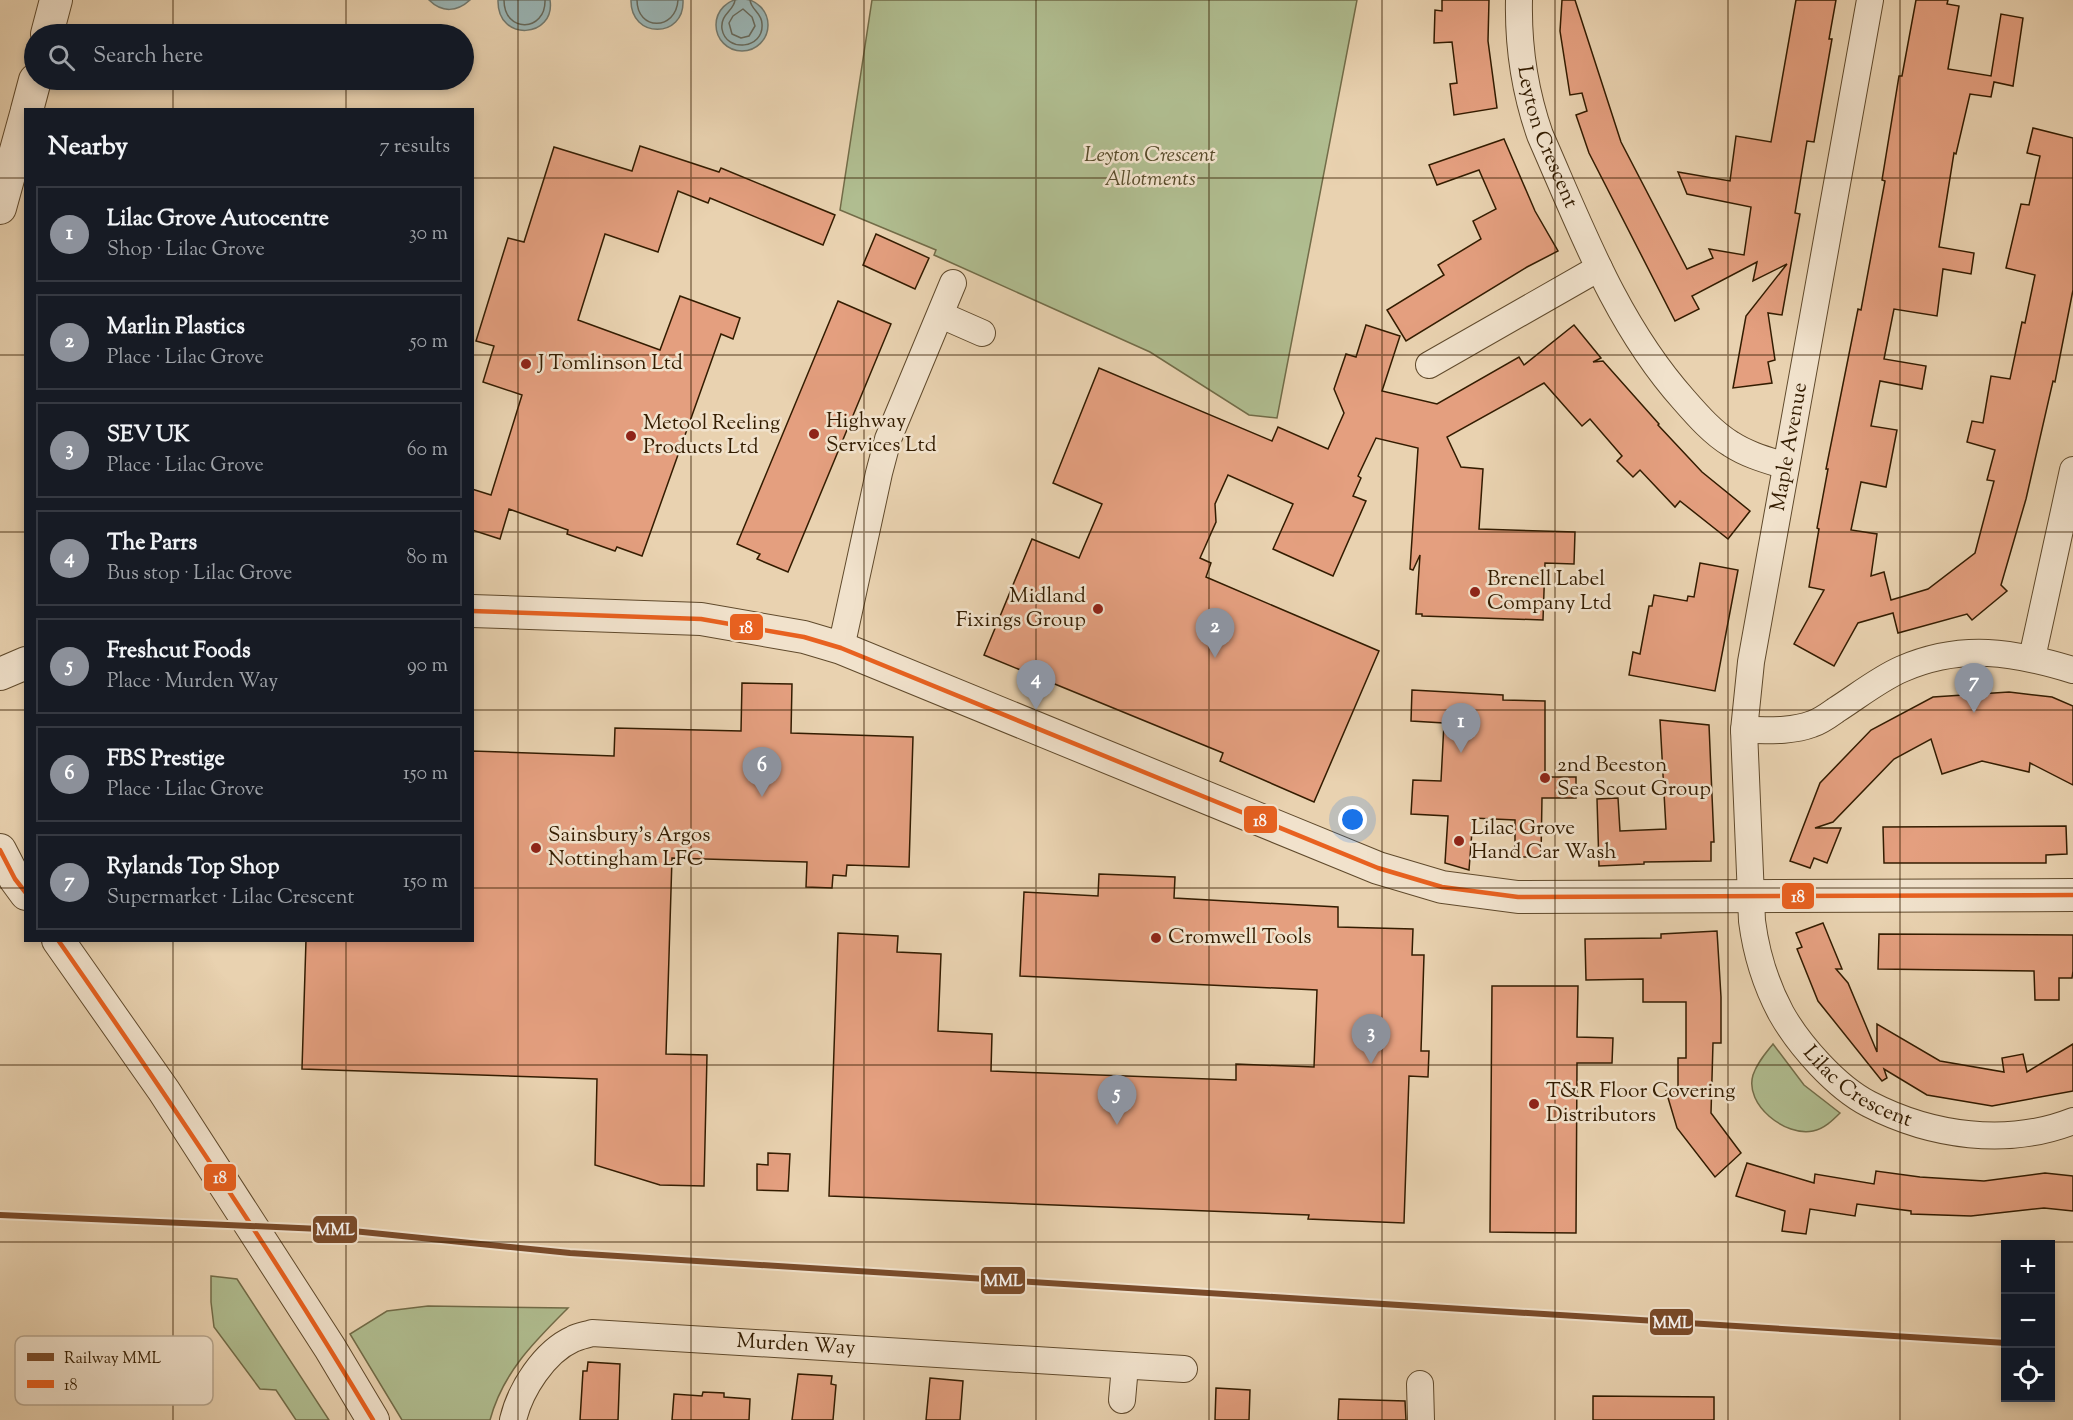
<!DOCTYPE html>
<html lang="en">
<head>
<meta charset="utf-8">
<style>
	:root { --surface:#171b24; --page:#242831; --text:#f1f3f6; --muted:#9ea1a6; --line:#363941; --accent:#8c9099 }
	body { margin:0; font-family:"Sorts Mill Goudy",serif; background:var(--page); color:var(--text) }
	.controls { position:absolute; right:18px; bottom:18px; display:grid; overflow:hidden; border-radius:0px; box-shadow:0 3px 9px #0003 }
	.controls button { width:54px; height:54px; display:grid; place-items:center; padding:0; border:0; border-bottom:2px solid var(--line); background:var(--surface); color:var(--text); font:30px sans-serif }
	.you { position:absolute; left:1353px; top:820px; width:21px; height:21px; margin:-15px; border:4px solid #fff; border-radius:50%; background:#1a73e8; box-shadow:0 0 0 9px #1a73e833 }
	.badge { display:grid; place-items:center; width:39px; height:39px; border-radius:50%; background:var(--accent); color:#fff; font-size:20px; font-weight:700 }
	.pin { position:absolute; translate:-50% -50px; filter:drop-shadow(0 2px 3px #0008) }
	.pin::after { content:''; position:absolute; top:32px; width:21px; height:18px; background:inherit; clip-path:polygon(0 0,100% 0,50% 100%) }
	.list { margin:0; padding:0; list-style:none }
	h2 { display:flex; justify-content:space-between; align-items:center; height:78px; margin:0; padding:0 24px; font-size:26px }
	h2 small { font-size:20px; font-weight:400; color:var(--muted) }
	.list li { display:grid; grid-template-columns:39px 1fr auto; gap:18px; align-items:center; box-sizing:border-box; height:96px; margin:0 12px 12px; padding:0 12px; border:2px solid var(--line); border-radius:0px }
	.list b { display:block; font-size:22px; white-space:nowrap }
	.list p { margin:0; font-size:20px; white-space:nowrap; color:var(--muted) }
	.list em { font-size:20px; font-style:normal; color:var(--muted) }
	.icon { flex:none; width:33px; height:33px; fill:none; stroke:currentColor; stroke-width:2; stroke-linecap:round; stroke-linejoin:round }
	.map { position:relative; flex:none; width:2073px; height:1420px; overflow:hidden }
	.search { position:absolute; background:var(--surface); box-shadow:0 3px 9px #0003; left:24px; top:24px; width:450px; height:66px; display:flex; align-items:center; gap:15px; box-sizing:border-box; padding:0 21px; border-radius:33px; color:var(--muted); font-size:22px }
	.panel { position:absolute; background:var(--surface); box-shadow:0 3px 9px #0003; left:24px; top:108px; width:450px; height:834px; border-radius:0px }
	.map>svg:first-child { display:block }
	.green { fill:#b0bd90; stroke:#726c48; stroke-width:1.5 }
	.water { fill:#9ab5b5; stroke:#71786d; stroke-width:1.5 }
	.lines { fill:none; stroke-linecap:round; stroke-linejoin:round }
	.shore { stroke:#66685a; stroke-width:1.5 }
	.building { fill:#e49f7f; stroke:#331c00; stroke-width:1.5 }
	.minor-casing { stroke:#604a2c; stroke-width:28 }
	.tertiary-casing { stroke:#604a2c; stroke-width:34 }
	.minor { stroke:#f1e2cc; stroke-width:26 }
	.tertiary { stroke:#f1e2cc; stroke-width:32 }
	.bus-1-casing { stroke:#f1e2cc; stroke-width:9 }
	.bus-1 { stroke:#e86120; stroke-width:4.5 }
	.rail-1-casing { stroke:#f1e2cc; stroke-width:10 }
	.rail-1 { stroke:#7a4b2a; stroke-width:6 }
	.grid { fill:none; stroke:#331c00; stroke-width:1.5; stroke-opacity:0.55 }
	.poi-dot { fill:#8f2418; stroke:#f1e2cc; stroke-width:2 }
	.labels { text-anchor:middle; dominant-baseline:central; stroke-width:5; stroke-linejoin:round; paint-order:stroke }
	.street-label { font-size:21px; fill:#331c00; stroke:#f1e2cc }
	.park-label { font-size:21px; font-style:italic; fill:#584c2b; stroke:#f1e2cc }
	.poi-label { font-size:21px; fill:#331c00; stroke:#f1e2cc; text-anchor:start }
	.key { fill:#f1e2cc; stroke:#b8a78f; stroke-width:1.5 }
	.key-label { font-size:16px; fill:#331c00 }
	.line-badge { stroke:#f1e2cc; stroke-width:2 }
	.badge-label { font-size:16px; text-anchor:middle; font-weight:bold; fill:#fff }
</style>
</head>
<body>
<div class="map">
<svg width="2073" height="1420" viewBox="0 0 2073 1420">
	<rect width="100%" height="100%" fill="#e9d2b0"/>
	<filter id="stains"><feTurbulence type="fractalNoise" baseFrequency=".00333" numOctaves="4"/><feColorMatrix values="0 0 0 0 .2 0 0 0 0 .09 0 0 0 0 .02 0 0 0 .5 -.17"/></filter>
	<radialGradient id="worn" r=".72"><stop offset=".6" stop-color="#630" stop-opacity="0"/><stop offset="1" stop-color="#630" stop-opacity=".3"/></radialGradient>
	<g class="green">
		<path d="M872,0H1357L1277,418L1249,415L1150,352L934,255L936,250L840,210Z"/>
		<path d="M1773,1044L1804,1085L1840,1113C1833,1120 1824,1129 1813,1131C1786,1137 1744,1105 1753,1075C1757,1063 1765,1054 1773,1044Z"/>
		<path d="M211,1276L237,1279L329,1420H296L276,1390L260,1389L214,1327L211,1302Z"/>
		<path d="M428,1306L568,1308C534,1342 503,1372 490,1420H402L350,1334L387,1311Z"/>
	</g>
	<g class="water">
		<circle cx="742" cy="25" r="26"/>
		<path d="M429,0H470C457,12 442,13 429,0Z"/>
		<path d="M498,0H550C556,38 497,43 498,0Z"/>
		<path d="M631,0H683C685,39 630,39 631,0Z"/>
	</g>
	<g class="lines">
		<g class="shore">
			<path d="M504,0C504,34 546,32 545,0"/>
			<path d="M637,0C637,31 676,31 678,0"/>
			<path d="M735,0C734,11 720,14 722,29C726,53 764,49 762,24C762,13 751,10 750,0"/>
			<path d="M743,9L752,17L755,26L749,36L741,38L732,34L729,23L733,16Z"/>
		</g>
	</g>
	<g class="building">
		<path d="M1442,0H1489L1488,41L1497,108L1454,115L1450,84L1457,83L1452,42L1434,43L1435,10L1442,11Z"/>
		<path d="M1562,0H1575L1621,142L1687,269L1713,258L1709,249L1744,255L1751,207L1687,194L1678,172L1730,181L1736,136L1771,142L1796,0H1836L1829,39H1832L1814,142L1807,141L1795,213L1800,214L1782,315L1768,313L1775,360L1768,362L1772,383L1733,388L1746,316L1787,264L1753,281L1757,262L1692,296L1699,309L1675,321L1589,153L1576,115L1587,111L1582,93L1570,95L1560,31Z"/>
		<path d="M1916,0H1948L1947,4L1959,6L1948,69L1991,76L2001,14L2023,18L2013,86L1994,82L1991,97L1970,94L1956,154L1954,153L1939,247L1974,253L1971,274L1943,269L1937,316L1894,309L1884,359L1926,366L1922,389L1880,381L1871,426L1897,430L1886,487L1861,482L1851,530L1877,534L1871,576L1884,572L1891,600L1928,589L1975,553L1994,481L1987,480L1995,450L1967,442L1972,421L1983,423L1991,376L2010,379L2022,322L2025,323L2035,275L2006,268L2021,204L2029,205L2040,156L2027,153L2033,128L2073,138V290L2055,382L2053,381L2026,499L2001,585L2007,591L1972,620L1967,614L1898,633L1893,613L1858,623L1834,666L1794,644L1824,590L1809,587L1819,529L1817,528L1828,469H1826L1858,309L1861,310L1885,181L1882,180L1899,76H1902Z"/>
		<path d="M1504,139L1535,211L1558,251L1527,267L1406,341L1387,310L1444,275L1438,265L1481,239L1473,221L1496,209L1479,170L1437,185L1429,165Z"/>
		<path d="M640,146L719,172L721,168L835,215L823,245L710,198L708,203L678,191L658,252L605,234L578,320L660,350L680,296L740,318L733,339L721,334L642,556L617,547L615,551L567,534L568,530L509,509L500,539L472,530V489L491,495L522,395L483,382L494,346L476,341L508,238L524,242L554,147L632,171Z"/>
		<path d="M876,234L929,258L915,289L863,265Z"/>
		<path d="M838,301L891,324L788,572L757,559L760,554L737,544Z"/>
		<path d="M1366,325L1400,336L1382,391L1437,404L1519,357L1524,365L1574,325L1601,358L1593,362L1603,361L1659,424L1658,425L1702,472L1750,511L1728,539L1680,501L1675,507L1640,470L1633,477L1617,461L1622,456L1590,419L1582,426L1544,383L1447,437L1461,467L1483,469L1479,529L1575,532L1574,564L1545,563L1543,620L1422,616V614H1416L1420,555L1413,570L1410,569L1418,448L1376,438L1358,476L1361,478L1353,496L1366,501L1333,576L1273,549L1293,504L1228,475L1215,504L1216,522L1200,558L1211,563L1206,577L1379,651L1314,802L1220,761L1223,753L984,655L1032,539L1079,558L1102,504L1053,483L1099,368L1272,441L1278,427L1328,449L1344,413L1334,389L1346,354L1356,357Z"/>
		<path d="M1700,563L1738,570L1715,691L1629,675L1633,652L1640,654L1649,606H1652L1654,595L1687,601L1688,596L1694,597Z"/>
		<path d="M742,683L792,684L791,733L913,737L909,867L847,865L846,876L833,875L832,888L806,887L807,862L672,858L666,1054L707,1055L704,1186L660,1185L595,1165L597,1079L302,1069L306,940H472V751L614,756L615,728L741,731Z"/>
		<path d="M1412,690L1503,695V700L1545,701V777H1576V798H1542L1541,857H1515V820L1473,818L1469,870L1445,863L1448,816L1411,814L1413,780L1441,781L1444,723L1411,721Z"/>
		<path d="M2009,692L2052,697L2073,706V785L2030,763L2029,772L1982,761L1942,774L1931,739L1894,759L1833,822L1815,828H1841L1827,863L1814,858L1810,868L1790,861L1820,783L1871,730L1933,697Z"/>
		<path d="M1660,720L1709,725L1714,842H1711V861L1644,862V864L1599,866L1597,799L1618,798L1620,831L1666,829Z"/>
		<path d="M2066,826L2067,854L2046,855V863H1884L1883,827Z"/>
		<path d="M1099,874L1175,877L1174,898L1338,907V927L1413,929L1412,955H1424L1421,1051H1429L1428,1077L1409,1076L1404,1223L1308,1219L1309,1215L829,1196L838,933L898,936L897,952L941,954L938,1031L992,1034L991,1071L1236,1080V1064L1314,1067L1317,990L1020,976L1024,892L1098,896Z"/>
		<path d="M1823,923L1842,969H1836L1848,983L1877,1052V1024L1940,1061L2004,1072L2002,1058L2023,1054L2027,1072L2073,1044V1091L1992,1106L1927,1095L1884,1069L1887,1078L1882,1081L1818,1001L1797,949L1802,947L1796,933Z"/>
		<path d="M1717,931L1721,997V1043H1713L1711,1113L1741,1153L1715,1177L1677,1128L1666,1091H1678V1058H1686V1002H1643V979L1586,980L1585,939L1661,938V934Z"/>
		<path d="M1879,934L2073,935V971L2072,978H2059V1000H2035L2034,971L1878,969Z"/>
		<path d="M1492,986H1578L1577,1037L1613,1038L1612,1063H1577L1576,1233L1490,1232Z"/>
		<path d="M768,1153L790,1154L788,1191L757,1190V1164L768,1165Z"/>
		<path d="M1747,1163L1814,1183L1815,1174L1874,1184L1876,1171L1920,1177L1984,1181L2045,1173L2073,1176V1211L2044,1208L1971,1216L1911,1214V1211L1857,1204L1855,1216L1810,1209L1806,1234L1782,1231L1785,1211L1736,1196Z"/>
		<path d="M588,1362L620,1364L618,1420H580L583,1371H587Z"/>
		<path d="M798,1374L832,1376L831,1384L836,1385L833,1420H792Z"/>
		<path d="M930,1378L963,1381L960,1420H926Z"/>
		<path d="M1216,1388L1250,1390L1249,1420H1215Z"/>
		<path d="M703,1392L724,1393V1397L750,1399L749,1420H672L674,1394L702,1396Z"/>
		<path d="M1593,1396L1714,1397V1420H1593Z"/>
		<path d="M1339,1399L1405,1401L1406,1420H1338Z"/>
	</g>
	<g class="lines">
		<defs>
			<g id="minor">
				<path id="s1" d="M1519,0C1518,46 1525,92 1540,135C1581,228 1616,324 1684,400C1698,416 1713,433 1731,444C1748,455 1767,460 1786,466"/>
				<path id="s2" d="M1870,0L1751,662L1744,730L1752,921C1756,952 1766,985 1781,1013C1799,1045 1836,1087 1869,1104C1931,1136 2007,1147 2073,1121"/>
				<path d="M941,315L982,333"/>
				<path d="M1429,365L1599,268"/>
				<path d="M841,648L879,473L888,439L953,283"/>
				<path d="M2032,658L2073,470"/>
				<path d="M1744,730C1766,730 1791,732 1812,724C1821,721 1829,715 1836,710C1858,696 1879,679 1902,669C1962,643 2014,652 2073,670"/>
				<path d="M1420,1384L1421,1420"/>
				<path d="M1122,1400L1125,1366"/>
				<path id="s3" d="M513,1420C520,1390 544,1352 573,1339C579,1336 586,1335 592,1333L1184,1369"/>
			</g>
			<g id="tertiary">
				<path d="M47,34L56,0"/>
				<path d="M27,110L35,80"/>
				<path d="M0,208L26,114"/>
				<path d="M472,611L701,619L804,637L841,648L1378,868L1442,887L1518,897L2073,895"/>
				<path d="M0,674L26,663"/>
				<path d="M0,850L15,879L26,894"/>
				<path d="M58,940L164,1091L330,1348L373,1420"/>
			</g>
		</defs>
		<use href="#minor" class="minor-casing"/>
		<use href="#tertiary" class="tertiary-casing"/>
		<use href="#minor" class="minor"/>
		<use href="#tertiary" class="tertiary"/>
		<defs>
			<g id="bus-1">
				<path d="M472,611L701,619L804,637L841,648L1378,868L1442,887L1518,897L2073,895"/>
				<path d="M0,850L15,879L26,893"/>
				<path d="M58,940C168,1097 275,1256 373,1420"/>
			</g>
		</defs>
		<use href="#bus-1" class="bus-1-casing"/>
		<use href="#bus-1" class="bus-1"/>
		<defs>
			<path id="rail-1" d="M0,1215L343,1230L570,1253L2006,1343"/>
		</defs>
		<use href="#rail-1" class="rail-1-casing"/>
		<use href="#rail-1" class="rail-1"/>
	</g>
	<path class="grid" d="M173,0V34M346,0V34M518,0V1420M691,0V1420M864,0V1420M1036,0V1420M1209,0V1420M1382,0V1420M1555,0V1420M1728,0V1420M1900,0V1420M173,80V110M346,80V110M0,178H26M472,178H2073M0,355H26M472,355H2073M0,532H26M472,532H2073M0,710H26M472,710H2073M0,888H26M472,888H2073M173,940V1420M346,940V1420M0,1065H2073M0,1242H2073"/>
	<g class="poi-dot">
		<circle cx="526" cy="364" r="6"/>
		<circle cx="814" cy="434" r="6"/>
		<circle cx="631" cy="436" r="6"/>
		<circle cx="1475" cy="592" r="6"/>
		<circle cx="1098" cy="609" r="6"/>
		<circle cx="1545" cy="778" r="6"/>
		<circle cx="1459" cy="841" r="6"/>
		<circle cx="536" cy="848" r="6"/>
		<circle cx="1156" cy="938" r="6"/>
		<circle cx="1534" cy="1104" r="6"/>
	</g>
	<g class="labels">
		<g class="street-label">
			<text stroke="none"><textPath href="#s1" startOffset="141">Leyton Crescent</textPath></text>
			<text transform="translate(1790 447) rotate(-80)">Maple Avenue</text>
			<text stroke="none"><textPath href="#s2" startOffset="1138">Lilac Crescent</textPath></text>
			<text stroke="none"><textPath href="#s3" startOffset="328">Murden Way</textPath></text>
		</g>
		<g class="park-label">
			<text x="1150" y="156">Leyton Crescent<tspan x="1150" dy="24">Allotments</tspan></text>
		</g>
		<g class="poi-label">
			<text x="538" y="364">J Tomlinson Ltd</text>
			<text x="826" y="422">Highway<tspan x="826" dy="24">Services Ltd</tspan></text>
			<text x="643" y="424">Metool Reeling<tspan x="643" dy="24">Products Ltd</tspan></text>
			<text x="1487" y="580">Brenell Label<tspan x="1487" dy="24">Company Ltd</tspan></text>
			<text x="1086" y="597" text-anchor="end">Midland<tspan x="1086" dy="24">Fixings Group</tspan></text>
			<text x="1557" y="766">2nd Beeston<tspan x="1557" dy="24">Sea Scout Group</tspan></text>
			<text x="1471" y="829">Lilac Grove<tspan x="1471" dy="24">Hand Car Wash</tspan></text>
			<text x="548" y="836">Sainsbury's Argos<tspan x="548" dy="24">Nottingham LFC</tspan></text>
			<text x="1168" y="938">Cromwell Tools</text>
			<text x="1546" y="1092">T&amp;R Floor Covering<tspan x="1546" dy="24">Distributors</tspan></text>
		</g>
	</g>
	<rect x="15" y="1336" width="198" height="69" rx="9" class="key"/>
	<rect x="27" y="1353" width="27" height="8" fill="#7a4b2a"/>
	<rect x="27" y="1380" width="27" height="8" fill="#e86120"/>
	<g class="key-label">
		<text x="64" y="1363">Railway MML</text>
		<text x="64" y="1390">18</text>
	</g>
	<g class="line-badge">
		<rect x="729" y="613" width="35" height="28" rx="6" fill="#e86120"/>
		<rect x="1243" y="805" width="35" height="29" rx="6" fill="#e86120"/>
		<rect x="1781" y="882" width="34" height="28" rx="6" fill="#e86120"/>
		<rect x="203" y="1163" width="34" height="29" rx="6" fill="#e86120"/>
		<rect x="312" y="1215" width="46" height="29" rx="6" fill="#7a4b2a"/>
		<rect x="980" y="1266" width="46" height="29" rx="6" fill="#7a4b2a"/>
		<rect x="1649" y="1308" width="45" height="28" rx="6" fill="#7a4b2a"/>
	</g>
	<g class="badge-label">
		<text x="746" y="633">18</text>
		<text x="1260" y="826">18</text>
		<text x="1798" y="902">18</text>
		<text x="220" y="1183">18</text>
		<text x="335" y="1235">MML</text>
		<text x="1003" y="1286">MML</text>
		<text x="1672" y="1328">MML</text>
	</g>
	<rect width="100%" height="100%" filter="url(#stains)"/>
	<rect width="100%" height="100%" fill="url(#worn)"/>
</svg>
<div class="controls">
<button>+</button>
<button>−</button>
<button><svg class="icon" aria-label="locate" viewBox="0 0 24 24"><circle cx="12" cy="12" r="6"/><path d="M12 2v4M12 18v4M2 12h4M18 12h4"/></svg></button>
</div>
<div class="you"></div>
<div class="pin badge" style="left:1461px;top:753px">1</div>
<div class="pin badge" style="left:1215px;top:658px">2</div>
<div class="pin badge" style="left:1371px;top:1064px">3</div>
<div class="pin badge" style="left:1036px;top:710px">4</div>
<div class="pin badge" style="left:1117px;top:1125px">5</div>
<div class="pin badge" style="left:762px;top:797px">6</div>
<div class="pin badge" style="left:1974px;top:713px">7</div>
<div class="search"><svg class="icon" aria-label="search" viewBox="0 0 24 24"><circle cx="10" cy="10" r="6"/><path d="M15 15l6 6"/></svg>Search here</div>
<section class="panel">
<h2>Nearby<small>7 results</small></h2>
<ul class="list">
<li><span class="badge">1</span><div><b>Lilac Grove Autocentre</b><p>Shop · Lilac Grove</p></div><em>30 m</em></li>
<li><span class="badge">2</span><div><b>Marlin Plastics</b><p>Place · Lilac Grove</p></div><em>50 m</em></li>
<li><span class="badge">3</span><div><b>SEV UK</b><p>Place · Lilac Grove</p></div><em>60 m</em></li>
<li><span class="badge">4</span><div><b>The Parrs</b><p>Bus stop · Lilac Grove</p></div><em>80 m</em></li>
<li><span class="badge">5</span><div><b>Freshcut Foods</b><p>Place · Murden Way</p></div><em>90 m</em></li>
<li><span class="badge">6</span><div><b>FBS Prestige</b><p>Place · Lilac Grove</p></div><em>150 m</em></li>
<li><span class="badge">7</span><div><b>Rylands Top Shop</b><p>Supermarket · Lilac Crescent</p></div><em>150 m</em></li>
</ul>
</section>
</div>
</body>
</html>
